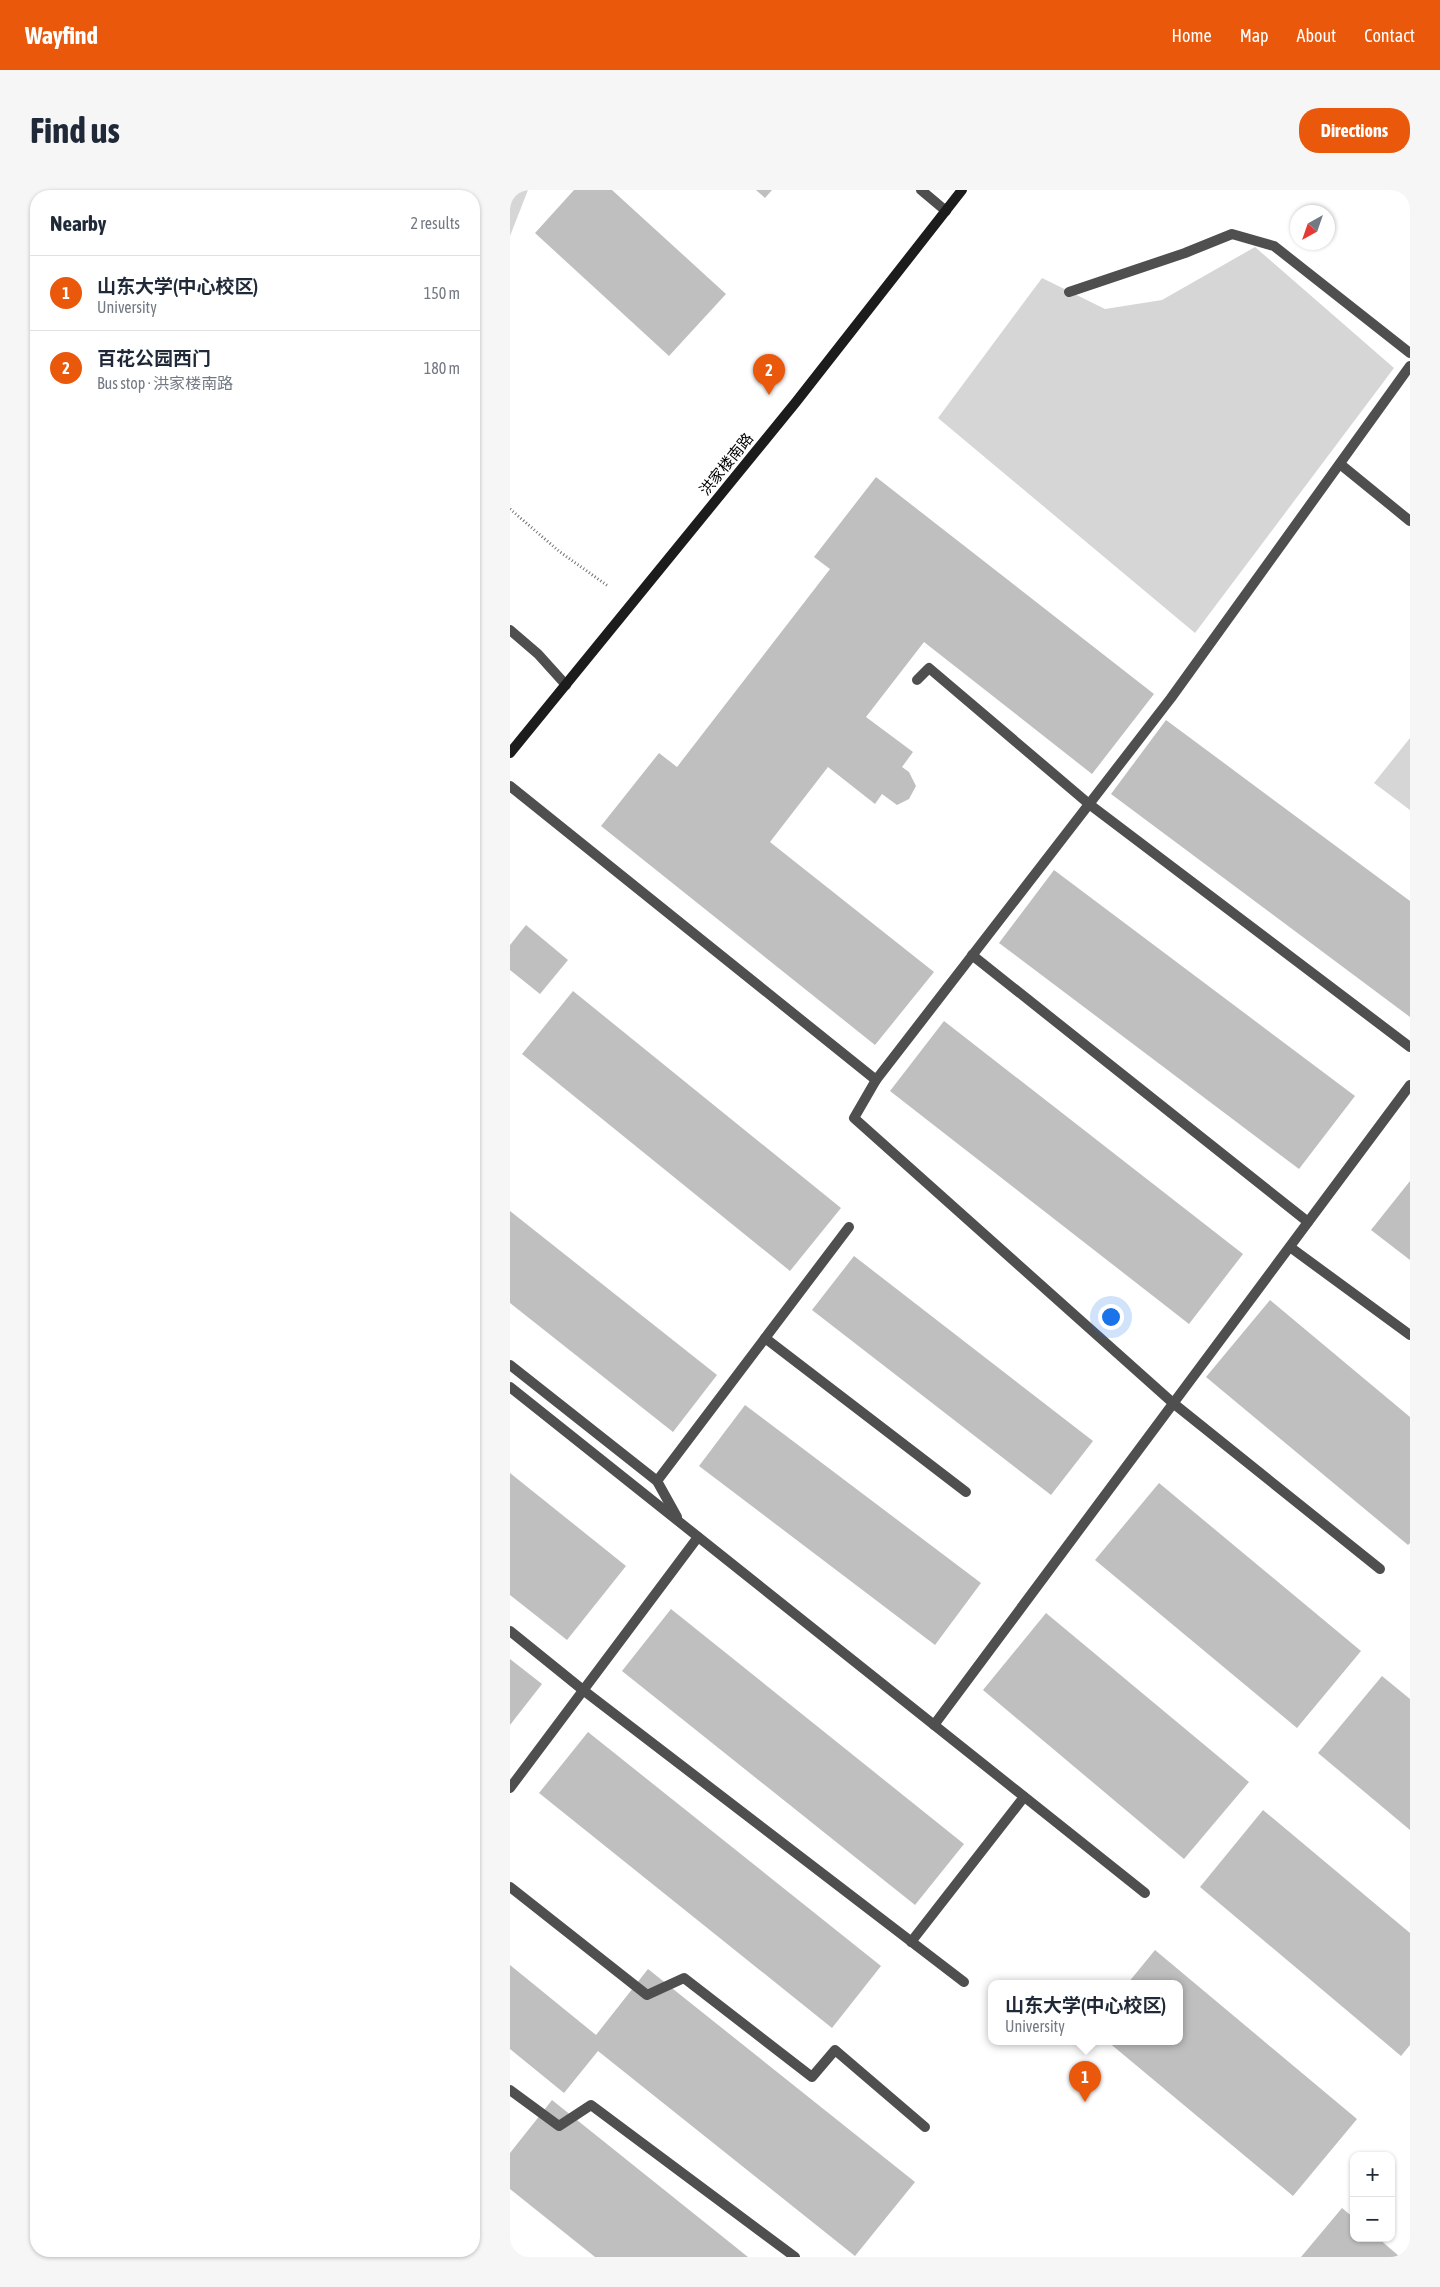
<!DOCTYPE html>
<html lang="en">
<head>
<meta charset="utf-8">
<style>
	:root { --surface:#fff; --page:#f6f6f7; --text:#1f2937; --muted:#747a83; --line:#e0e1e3; --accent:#ea580c }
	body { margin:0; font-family:"Asap Condensed","Noto Sans SC",sans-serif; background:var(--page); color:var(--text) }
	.controls { position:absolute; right:15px; bottom:15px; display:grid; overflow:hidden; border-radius:10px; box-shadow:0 1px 4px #0004 }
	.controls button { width:45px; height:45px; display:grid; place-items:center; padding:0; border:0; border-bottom:1px solid var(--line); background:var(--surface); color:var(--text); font:25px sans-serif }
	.compass { position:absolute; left:780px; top:15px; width:45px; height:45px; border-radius:50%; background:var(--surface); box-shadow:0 1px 4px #0004; rotate:220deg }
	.you { position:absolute; left:600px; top:1126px; width:18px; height:18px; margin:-12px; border:4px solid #fff; border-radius:50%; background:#1a73e8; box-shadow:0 0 0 8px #1a73e833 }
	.badge { display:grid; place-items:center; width:32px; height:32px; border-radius:50%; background:var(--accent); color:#fff; font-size:16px; font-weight:700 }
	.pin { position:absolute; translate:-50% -41px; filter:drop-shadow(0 1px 2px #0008) }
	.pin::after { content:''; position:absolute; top:26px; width:18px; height:15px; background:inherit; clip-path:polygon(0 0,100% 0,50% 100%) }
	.popup { position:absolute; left:478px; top:1790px; width:195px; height:65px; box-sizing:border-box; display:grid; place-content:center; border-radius:10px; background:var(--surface); filter:drop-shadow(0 1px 4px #0005); font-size:16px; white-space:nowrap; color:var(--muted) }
	.popup b { font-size:19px; color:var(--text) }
	.popup::after { content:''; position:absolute; left:50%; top:100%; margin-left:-10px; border:10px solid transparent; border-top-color:var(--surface) }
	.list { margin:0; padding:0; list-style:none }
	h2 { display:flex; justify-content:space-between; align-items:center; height:65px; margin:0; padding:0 20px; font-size:21px }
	h2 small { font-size:16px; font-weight:400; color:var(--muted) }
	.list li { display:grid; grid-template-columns:32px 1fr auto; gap:15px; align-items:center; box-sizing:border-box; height:75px; padding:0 20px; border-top:1px solid var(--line) }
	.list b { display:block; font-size:19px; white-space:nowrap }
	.list p { margin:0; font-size:16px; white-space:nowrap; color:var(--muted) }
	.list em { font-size:16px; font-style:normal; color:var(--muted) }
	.map { position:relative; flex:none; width:900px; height:2067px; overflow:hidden; border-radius:20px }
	header { display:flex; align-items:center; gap:30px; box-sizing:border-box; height:70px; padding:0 25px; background:var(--accent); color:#fff }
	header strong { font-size:24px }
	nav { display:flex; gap:28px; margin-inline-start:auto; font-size:18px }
	.intro { display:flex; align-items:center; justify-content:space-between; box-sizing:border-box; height:120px; padding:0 30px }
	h1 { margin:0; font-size:35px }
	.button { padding:12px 22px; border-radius:20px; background:var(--accent); color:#fff; font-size:18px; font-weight:700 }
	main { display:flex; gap:30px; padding:0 30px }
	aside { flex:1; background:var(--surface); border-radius:20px; box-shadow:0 1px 4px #0004 }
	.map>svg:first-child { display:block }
	.green { fill:#d6d6d6 }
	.building { fill:#bfbfbf }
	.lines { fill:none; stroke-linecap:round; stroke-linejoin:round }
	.path { stroke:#717171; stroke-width:3; stroke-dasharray:1 2.5; stroke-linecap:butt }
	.lane { stroke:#4f4f4f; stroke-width:10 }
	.street { stroke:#4f4f4f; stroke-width:10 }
	.secondary { stroke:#1c1c1c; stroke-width:10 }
	.labels { text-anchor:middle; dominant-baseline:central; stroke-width:4.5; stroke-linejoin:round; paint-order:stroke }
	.street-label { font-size:15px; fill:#000; stroke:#fff }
</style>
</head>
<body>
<header>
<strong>Wayfind</strong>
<nav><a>Home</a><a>Map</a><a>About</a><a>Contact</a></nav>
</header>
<div class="intro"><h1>Find us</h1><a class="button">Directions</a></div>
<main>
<aside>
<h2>Nearby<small>2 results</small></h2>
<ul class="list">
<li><span class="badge">1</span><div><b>山东大学(中心校区)</b><p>University</p></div><em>150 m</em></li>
<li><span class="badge">2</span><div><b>百花公园西门</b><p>Bus stop · 洪家楼南路</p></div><em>180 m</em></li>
</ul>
</aside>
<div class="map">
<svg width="900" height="2067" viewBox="0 0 900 2067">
	<rect width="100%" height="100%" fill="#fff"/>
	<g class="green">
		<path d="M0,0H18L0,46Z"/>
		<path d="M745,57L884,178L685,443L428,228L532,88L595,119L652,110Z"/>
		<path d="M900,548V620L864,593Z"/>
	</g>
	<g class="building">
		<path d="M64,0H102L216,104L159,166L25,43Z"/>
		<path d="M246,0H262L255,8Z"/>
		<path d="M366,287L644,504L582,584L414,452L356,527L403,562L392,577L399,582L406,596L399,609L387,615L372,604L365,614L318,577L260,652L424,782L365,855L91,636L149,563L167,577L320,379L304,367Z"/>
		<path d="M656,530L900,711V827L601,604Z"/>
		<path d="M544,680L845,906L789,979L489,753Z"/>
		<path d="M16,735L58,770L30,804L0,780V755Z"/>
		<path d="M63,801L331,1018L280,1081L12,864Z"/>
		<path d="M434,831L733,1064L679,1134L380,901Z"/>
		<path d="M900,991V1070L861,1040Z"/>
		<path d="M0,1021L207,1185L163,1242L0,1113Z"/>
		<path d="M344,1066L583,1251L541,1305L302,1120Z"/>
		<path d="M760,1110L900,1227V1353L898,1355L696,1187Z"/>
		<path d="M235,1215L471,1393L425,1455L189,1276Z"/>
		<path d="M0,1283L116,1376L57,1450L0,1405Z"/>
		<path d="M649,1293L851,1461L787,1538L585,1370Z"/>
		<path d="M161,1419L454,1654L405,1715L112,1481Z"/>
		<path d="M536,1423L739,1592L674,1669L473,1500Z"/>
		<path d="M0,1469L32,1494L0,1535Z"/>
		<path d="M872,1486L900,1509V1640L808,1563Z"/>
		<path d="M78,1542L371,1776L322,1838L29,1603Z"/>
		<path d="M753,1620L900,1743V1855L891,1866L690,1697Z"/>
		<path d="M645,1760L847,1929L783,2006L597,1851H669V1793H618Z"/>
		<path d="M0,1775L86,1845L138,1779L405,1992L345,2066L88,1861L54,1903L0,1859Z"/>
		<path d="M42,1910L238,2067H85L0,1999V1963Z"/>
		<path d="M832,2018L844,2028V2048H868L890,2067H791Z"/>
	</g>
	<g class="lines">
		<path class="path" d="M0,319L50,362L98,396"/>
		<g class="lane">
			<path d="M407,490L419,478L579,614L900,857"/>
			<path d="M462,765L798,1032"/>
			<path d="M366,890L344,928L663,1213"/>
		</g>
		<g class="street">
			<path d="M411,0L436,21"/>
			<path d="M559,102L675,63L722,44L764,56L900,163"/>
			<path d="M830,274L900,331"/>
			<path d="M0,440L28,464L56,495"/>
			<path d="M0,596L366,890L661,508L900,176"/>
			<path d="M780,1057L900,1145"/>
			<path d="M255,1148L456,1302"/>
			<path d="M0,1175L147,1291L167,1327"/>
			<path d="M0,1197L635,1703"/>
			<path d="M663,1213L870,1379"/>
			<path d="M147,1291L339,1037"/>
			<path d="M0,1441L73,1500L454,1792"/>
			<path d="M424,1535L900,895"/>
			<path d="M0,1598L188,1347"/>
			<path d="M0,1697L137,1805L174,1788L302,1887L325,1860L415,1937"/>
			<path d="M401,1752L514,1607"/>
			<path d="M0,1900L49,1936L81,1915L285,2067"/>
		</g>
		<path class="secondary" d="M0,563L286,212L452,0"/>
	</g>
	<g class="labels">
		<g class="street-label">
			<text transform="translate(216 274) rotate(-51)">洪家楼南路</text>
		</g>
	</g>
</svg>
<div class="controls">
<button>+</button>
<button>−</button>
</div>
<svg class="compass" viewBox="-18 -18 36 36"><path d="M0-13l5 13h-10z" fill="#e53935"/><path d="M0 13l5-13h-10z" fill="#747a83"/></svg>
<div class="you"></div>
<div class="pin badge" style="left:575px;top:1912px">1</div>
<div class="popup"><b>山东大学(中心校区)</b>University</div>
<div class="pin badge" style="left:259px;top:205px">2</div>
</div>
</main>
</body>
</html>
